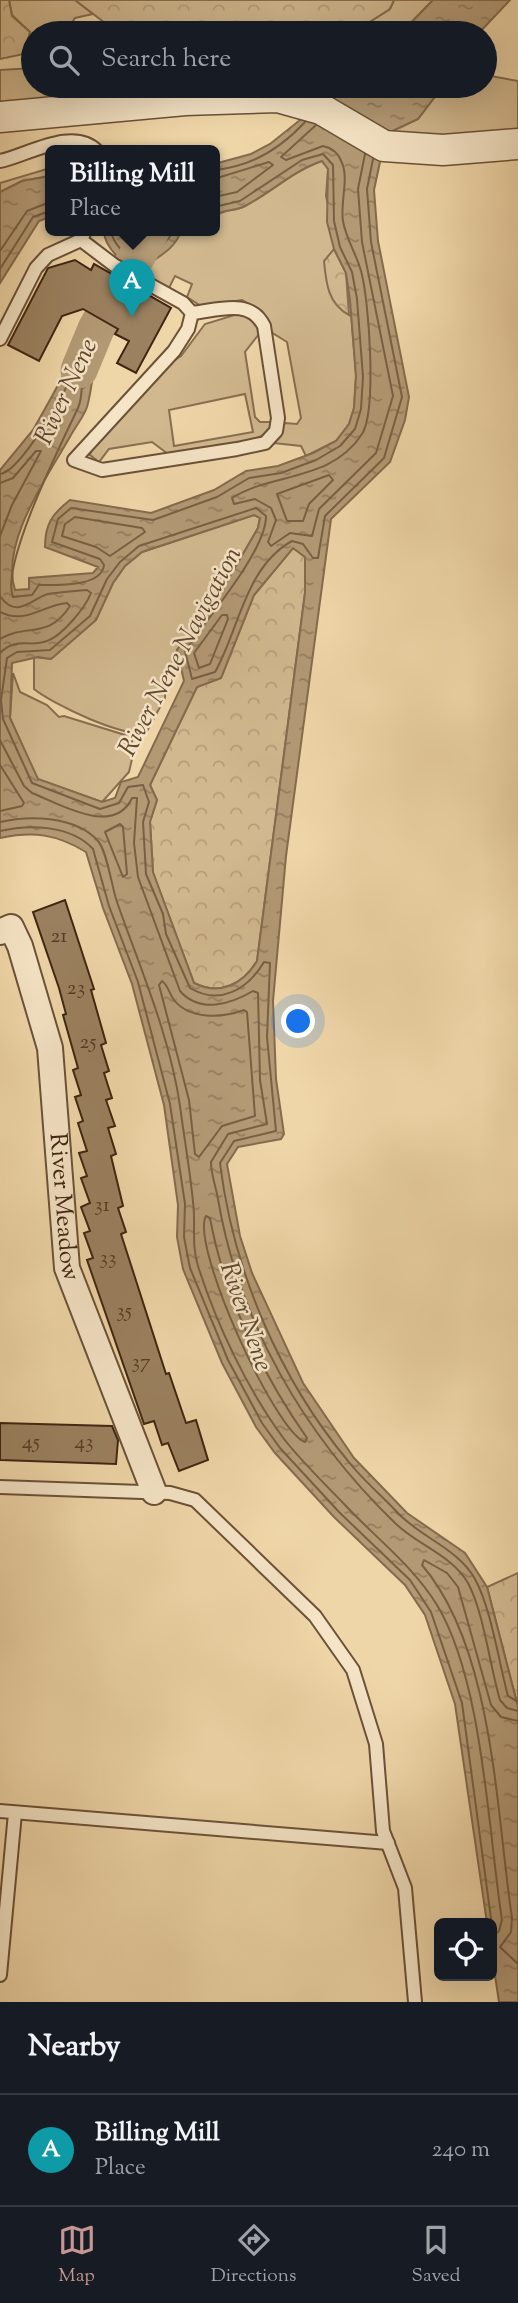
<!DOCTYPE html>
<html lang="en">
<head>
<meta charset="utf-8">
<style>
	:root { --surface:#171b24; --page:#242831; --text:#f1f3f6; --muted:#9ea1a6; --line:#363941; --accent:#c59692 }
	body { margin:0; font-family:"Sorts Mill Goudy",serif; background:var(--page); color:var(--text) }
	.controls { position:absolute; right:21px; bottom:21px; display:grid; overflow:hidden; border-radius:10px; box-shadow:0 7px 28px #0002 }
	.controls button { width:63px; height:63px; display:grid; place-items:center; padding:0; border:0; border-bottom:2px solid var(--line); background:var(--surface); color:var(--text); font:35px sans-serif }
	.you { position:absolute; left:299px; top:1022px; width:24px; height:24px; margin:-18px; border:5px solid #fff; border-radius:50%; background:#1a73e8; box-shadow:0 0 0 10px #1a73e833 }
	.badge { display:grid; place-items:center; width:46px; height:46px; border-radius:50%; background:var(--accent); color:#fff; font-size:23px; font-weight:700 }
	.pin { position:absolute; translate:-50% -58px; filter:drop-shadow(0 2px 4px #0008) }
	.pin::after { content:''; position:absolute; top:37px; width:24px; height:21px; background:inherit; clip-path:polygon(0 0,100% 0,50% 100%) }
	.popup { position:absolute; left:45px; top:145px; width:175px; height:91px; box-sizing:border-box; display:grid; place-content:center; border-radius:10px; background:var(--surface); filter:drop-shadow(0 2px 5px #0005); font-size:23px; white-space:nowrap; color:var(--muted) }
	.popup b { font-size:26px; color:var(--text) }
	.popup::after { content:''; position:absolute; left:50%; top:100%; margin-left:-14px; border:14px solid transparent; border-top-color:var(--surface) }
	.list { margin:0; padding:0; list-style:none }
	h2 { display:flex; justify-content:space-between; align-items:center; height:91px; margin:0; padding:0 28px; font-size:30px }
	h2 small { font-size:23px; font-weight:400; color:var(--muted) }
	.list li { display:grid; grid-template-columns:46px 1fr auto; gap:21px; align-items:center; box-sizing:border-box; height:112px; padding:0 28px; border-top:2px solid var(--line) }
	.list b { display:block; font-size:26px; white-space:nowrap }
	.list p { margin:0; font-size:23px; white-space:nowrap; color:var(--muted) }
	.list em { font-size:23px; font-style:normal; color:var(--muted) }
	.icon { flex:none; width:38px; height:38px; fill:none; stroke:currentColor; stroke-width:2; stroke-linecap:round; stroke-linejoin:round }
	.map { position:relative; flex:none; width:518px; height:2002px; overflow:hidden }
	.search { position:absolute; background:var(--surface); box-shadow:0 7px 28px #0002; left:21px; right:21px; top:21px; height:77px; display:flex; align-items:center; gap:18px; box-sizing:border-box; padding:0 24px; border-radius:38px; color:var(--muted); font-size:26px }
	.sheet { height:203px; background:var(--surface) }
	nav { display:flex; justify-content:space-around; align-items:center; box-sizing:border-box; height:98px; border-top:2px solid var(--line); background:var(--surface); font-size:19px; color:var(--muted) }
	nav a { display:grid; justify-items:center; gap:4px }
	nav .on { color:var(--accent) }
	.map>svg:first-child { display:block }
	.grass { fill:#d1b88e; stroke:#886e50; stroke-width:2; fill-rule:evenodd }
	.forest { fill:url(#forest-crowns); stroke:#886e50; stroke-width:2 }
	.water { fill:url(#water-ripples); stroke:#856b4d; stroke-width:2; fill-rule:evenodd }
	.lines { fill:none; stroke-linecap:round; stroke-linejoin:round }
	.shore { stroke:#796043; stroke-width:2 }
	.river { stroke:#b39a75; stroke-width:37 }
	.building { fill:#9b8160; stroke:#3f2511; stroke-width:2 }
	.service-casing { stroke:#6b5137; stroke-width:16 }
	.minor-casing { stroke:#6b5137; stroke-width:28 }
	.tertiary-casing { stroke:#6b5137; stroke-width:33 }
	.service { stroke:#f5e4c6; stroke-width:12 }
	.minor { stroke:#f5e4c6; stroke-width:24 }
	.tertiary { stroke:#f5e4c6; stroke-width:30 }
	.labels { text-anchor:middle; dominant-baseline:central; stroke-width:5; stroke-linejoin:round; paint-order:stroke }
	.number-label { font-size:21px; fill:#563c25 }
	.street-label { font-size:24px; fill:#3f2511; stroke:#f5e4c6 }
	.water-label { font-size:26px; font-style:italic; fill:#62482f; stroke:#f5e4c6 }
</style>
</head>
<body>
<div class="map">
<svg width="518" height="2002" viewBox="0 0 518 2002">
	<defs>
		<pattern id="forest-crowns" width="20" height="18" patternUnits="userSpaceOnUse" patternTransform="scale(1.75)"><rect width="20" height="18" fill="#d1b88e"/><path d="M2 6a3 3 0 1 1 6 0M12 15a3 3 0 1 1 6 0" fill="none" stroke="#b49e79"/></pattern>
		<pattern id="water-ripples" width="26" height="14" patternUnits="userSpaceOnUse" patternTransform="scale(1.75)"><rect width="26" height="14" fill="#b39a75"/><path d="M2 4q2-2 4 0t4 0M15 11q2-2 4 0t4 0" fill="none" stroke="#937d5f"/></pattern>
	</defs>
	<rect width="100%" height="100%" fill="#efd6a8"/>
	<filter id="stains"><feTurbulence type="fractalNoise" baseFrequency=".00286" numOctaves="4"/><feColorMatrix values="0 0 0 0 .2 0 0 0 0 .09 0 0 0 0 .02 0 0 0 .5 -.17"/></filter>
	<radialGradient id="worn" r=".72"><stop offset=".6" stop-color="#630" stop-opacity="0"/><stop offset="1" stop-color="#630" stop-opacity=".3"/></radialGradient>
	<g class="grass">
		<path d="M9,0H75L93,14L75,18L65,33H33V52L24,54L30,32L12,15Z"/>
		<path d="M394,0H433L401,33H352L390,9Z"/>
		<path d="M33,68V86H224L0,107V70Z"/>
		<path d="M485,75L518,81V130L455,137L386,134L418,119L443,86H485Z"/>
		<path d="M322,161L328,169L326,196L350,300L356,376L354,408L349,424L336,441L306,456L301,446L273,443L285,423L297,424L301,418L287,342L271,332L262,311L242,300L201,306L187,297L192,284L175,276L169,288L139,275C146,257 171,257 181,231H214V217C224,208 234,212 245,206C272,192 293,171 322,161Z"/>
		<path d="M241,313C250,319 258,323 259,334L245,352L255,417L260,422H272L269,432L254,440L168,454L152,442L109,449L99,462L90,455L92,446L158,371L181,356L205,324ZM245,394L253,432L174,446L169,410Z"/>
		<path d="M254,515L260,518L258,528L225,585L177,650L165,682V698L147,731C128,741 51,703 34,689V657L51,659L96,620L113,583L125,566L142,552Z"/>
		<path d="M13,673L20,692L47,705L59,717L64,716L125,735L132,741L134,750L129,772L102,802L37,779L10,718Z"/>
	</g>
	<g class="forest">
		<path d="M0,0H9L12,16L30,32L24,54L0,59Z"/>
		<path d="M75,0H394L390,9L352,33H118Z"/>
		<path d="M50,168V176L22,181L0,192V183Z"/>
		<path d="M334,249L346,273L349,315C328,304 326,283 324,261Z"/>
		<path d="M293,548L305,557V593L257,961C243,984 220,996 194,983L153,873L150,821L157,800L150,785L197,687L221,678L254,595Z"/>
		<path d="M518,1573V1707L487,1587Z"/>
	</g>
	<g class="water">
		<path d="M433,0H510L479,33H401Z"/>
		<path d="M336,86H443L418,119L386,134L374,190L378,241L409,397L405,420L390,462L331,519L286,856L273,1001L276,1079L284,1134L281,1139L238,1147L227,1164L240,1236L252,1273L303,1383L354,1458L407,1513L465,1553L487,1587L518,1707V2002H499L492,1956V1923H487L455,1704L425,1615L405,1585L334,1517L275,1453L256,1427L222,1363L183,1269L177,1237L178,1205L164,1105L132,984L103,908L86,852C56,834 34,831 0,838V470L33,430L51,398L71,361L74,343L87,320L113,333C88,361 96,375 87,407C84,416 76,426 71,435C48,476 0,542 15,590L29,589V578L93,573L98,567L45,547C45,524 52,514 70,500L151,513L214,490L246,471L278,466L313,453L336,441L349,424L354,408L356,376L350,300L346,273L334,249L327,222L328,169L322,161C292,171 272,192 245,206C234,212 224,208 214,217V164L251,154L270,144L334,93ZM254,515L260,518L258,528L225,585L177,650L184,681L138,777L121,782L115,798L102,802L38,779L10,718L12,663L38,657L51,659L96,620L113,583L125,566L142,552ZM293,548L305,557V593L257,961C243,984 220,996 194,983L153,872L150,822L157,800L150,785L197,687L221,678L254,595Z"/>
		<path d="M50,176V217L39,221L0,283V192L22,181Z"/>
		<path d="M104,231H181C173,253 155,257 139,271C125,267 104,247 104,231Z"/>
	</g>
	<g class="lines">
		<g class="shore">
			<path d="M316,125L281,157L286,160L323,146C332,148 339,154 342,163C349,179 340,203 343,221C346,239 356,253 361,271C369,299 377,410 362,434C331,482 273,472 232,498L234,504L255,499L271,508L276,520L268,542L271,546L290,533L312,536L319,509L376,453L393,396L362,242L358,189L365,154"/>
			<path d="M373,159L367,189L371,242L402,397L384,458L325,516L318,558H313L303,544L292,541C245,567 239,630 215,672L192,679L185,651C205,621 267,550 266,516L256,508L139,546L120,562L107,579L90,616L50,650L17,652L7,658L1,700L3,719L32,783L100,809L119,803L128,787L143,785L149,802L143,822L146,874L163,914L166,934L190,988C220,1006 248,989 264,962L270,963L267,1037L276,1131L234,1141L220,1163C233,1270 279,1378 348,1461C362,1479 380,1494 396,1511C419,1537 458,1548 475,1579C491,1608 499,1663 508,1696L518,1702"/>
			<path d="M214,170C251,167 281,148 305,122"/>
			<path d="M214,179L269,162L273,165L237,192L214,197"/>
			<path d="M111,231C112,242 127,258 137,263L159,250L174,231"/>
			<path d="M0,251L27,211L50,202"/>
			<path d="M0,269L33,217L50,211"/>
			<path d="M0,474C21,472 69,386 77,365C82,352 81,340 91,330L100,337C95,346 88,356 85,366C80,379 84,395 78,408C62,442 0,565 13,597L32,595L39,585C57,585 102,587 104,565L100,559L52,542L58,519L71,508L153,520L217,497L249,478L281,473L316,460L340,446L355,429L361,409L363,377L357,299L352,272L340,247L334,221L333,165L323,154L302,160L240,201L214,207"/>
			<path d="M329,475L333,480L309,504L303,521H287L277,494Z"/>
			<path d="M0,483L13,478L36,451H41L12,505L0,536"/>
			<path d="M75,517L142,528L145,532L110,556L96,547L62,536L65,524Z"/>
			<path d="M0,596C17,621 34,597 48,594C61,592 74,591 87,590L91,593C85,608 62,636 47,641C30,648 17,636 0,653"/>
			<path d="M0,612C25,625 43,605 67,603L70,606C48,640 27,623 0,639"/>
			<path d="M222,615H227L228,619L210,664L199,668L194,653Z"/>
			<path d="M0,740L24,786L32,793C60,804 114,837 132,798H137L134,843L138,877L180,991C200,1014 231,1004 253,991L258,993L260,1080L267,1124L228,1134L211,1162C211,1175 216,1187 218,1199C239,1323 305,1436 395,1523C417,1545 452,1555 468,1583C484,1613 490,1667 500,1700L507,1708L518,1711"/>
			<path d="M0,765L24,803L22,806L0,811"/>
			<path d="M0,822C29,815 76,816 98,841C107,851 112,888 117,902C140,968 170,1036 180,1106C184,1137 190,1170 193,1202C196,1223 191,1244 198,1266C216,1323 248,1391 284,1439C302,1462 325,1484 345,1505C376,1538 413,1566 437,1605C483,1681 488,1830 502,1920L499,1931L492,1937"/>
			<path d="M120,824L123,827L127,874L123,877L105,832Z"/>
			<path d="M0,831C29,824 71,825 93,849L109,906L138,982L170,1104L185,1204L184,1237L190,1268L228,1360L262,1423L280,1448L339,1512L410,1580L431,1612L462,1703L492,1926"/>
			<path d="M162,981C168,985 169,993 174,1000C190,1020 222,1018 244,1010L247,1012L255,1116L222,1126L199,1157L195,1154L189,1100L159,985Z"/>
			<path d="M206,1216L210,1218C224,1295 262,1374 307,1438L305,1442C275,1432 190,1245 206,1216Z"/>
			<path d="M518,1721L501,1717L491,1705L458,1587L447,1573L424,1560L422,1565C494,1649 496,1812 512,1918L511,1932L500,1947L518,1964"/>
		</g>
		<path class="river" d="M79,370L96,329L151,231"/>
	</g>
	<g class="building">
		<path d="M75,260L91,270L94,264L171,308L136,373L117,363L129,341L115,334L118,329L83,309L62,316L39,361L8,345L48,268Z"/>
		<path d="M65,900L94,989L91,990L106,1043L101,1045L109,1071L104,1073L112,1098L106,1100L115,1126L108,1128L116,1154L111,1156L123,1206L118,1208L126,1232L121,1234L166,1374L169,1373L186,1423L196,1420L208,1460L179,1471L168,1443L162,1445L154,1421L144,1424L87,1260L93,1258L84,1233L90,1231L81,1207L90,1203L81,1178L87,1176L79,1153L87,1151L78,1123L83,1121L75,1097L81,1095L73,1070L78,1068L63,1015L66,1014L59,988L33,912Z"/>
		<path d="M0,1423L112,1426L118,1440L116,1464L0,1460Z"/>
	</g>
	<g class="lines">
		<defs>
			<g id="service">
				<path d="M0,161C26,156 73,126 97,151"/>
				<path d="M81,240L114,265L183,303L192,313C219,310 250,298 264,326L278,418L276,431L265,443L237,449L102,470L74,460L174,351L188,329L192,313"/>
				<path d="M0,339L36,268L48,255L81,240L85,231"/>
				<path d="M0,1487L170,1493L195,1500L315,1616L353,1670L376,1744L383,1831L405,1888L415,2002"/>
				<path d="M0,1811L388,1843"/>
				<path d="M0,1975L15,1813"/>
			</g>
			<g id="minor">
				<path id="s1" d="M0,932L11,927L20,946L50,1048L67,1268L154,1492"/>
			</g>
			<path id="tertiary" d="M0,117L185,100L278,97L321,109L384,146L443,150L518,144"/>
		</defs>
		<use href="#service" class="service-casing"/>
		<use href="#minor" class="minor-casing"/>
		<use href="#tertiary" class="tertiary-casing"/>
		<use href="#service" class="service"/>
		<use href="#minor" class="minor"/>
		<use href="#tertiary" class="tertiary"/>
	</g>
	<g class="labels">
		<g class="number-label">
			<text x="59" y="937">21</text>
			<text x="76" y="989">23</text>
			<text x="88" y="1043">25</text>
			<text x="102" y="1206">31</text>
			<text x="108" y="1259">33</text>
			<text x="124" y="1312">35</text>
			<text x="141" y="1363">37</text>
			<text x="31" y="1443">45</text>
			<text x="84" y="1443">43</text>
		</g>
		<g class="street-label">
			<text stroke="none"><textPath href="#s1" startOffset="299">River Meadow</textPath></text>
		</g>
		<g class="water-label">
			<text transform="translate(67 392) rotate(-65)">River Nene</text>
			<text transform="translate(181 652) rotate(-62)">River Nene Navigation</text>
			<text transform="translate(245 1317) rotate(71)">River Nene</text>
		</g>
	</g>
	<rect width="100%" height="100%" filter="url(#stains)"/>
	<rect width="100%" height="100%" fill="url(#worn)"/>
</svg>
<div class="controls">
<button><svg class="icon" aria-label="locate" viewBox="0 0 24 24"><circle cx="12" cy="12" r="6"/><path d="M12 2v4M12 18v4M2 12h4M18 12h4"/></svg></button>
</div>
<div class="you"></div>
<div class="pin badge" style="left:132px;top:317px;background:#0f9aa8">A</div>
<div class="popup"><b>Billing Mill</b>Place</div>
<div class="search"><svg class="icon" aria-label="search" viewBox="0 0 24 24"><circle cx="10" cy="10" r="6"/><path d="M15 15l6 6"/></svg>Search here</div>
</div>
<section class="sheet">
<h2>Nearby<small></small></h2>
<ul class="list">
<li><span class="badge" style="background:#0f9aa8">A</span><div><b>Billing Mill</b><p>Place</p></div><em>240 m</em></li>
</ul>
</section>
<nav>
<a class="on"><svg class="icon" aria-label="map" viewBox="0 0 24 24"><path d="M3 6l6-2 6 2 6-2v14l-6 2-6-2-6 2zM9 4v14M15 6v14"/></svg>Map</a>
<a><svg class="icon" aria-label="directions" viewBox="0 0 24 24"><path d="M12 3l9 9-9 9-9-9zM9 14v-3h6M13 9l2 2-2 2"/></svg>Directions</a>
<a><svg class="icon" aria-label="saved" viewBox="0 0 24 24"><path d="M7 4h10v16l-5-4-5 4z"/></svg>Saved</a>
</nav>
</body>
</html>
